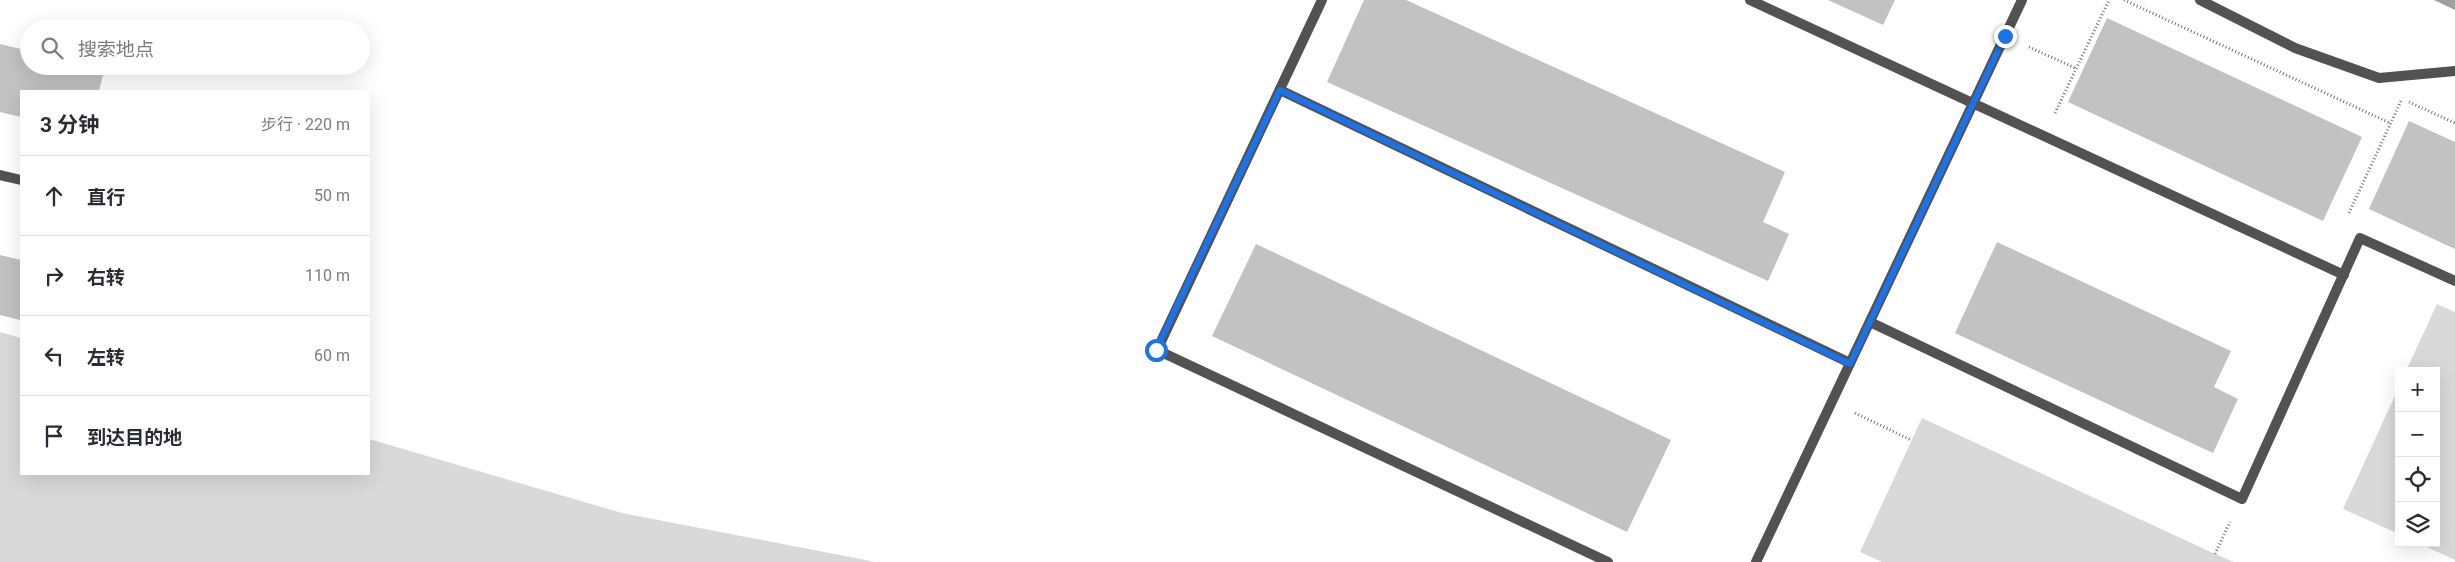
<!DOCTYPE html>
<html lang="zh">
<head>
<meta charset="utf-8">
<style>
	:root { --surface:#fff; --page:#f7f7f7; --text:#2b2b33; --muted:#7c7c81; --line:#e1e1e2 }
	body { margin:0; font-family:Roboto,"Noto Sans SC",sans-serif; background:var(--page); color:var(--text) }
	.controls { position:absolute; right:15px; bottom:15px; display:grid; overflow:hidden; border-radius:0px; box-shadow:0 5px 20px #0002 }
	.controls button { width:45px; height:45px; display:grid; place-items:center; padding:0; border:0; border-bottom:1px solid var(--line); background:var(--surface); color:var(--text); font:25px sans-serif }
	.stop { position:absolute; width:15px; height:15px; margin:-11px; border:4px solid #1a73e8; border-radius:50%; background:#fff }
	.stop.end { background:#1a73e8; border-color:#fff; box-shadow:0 1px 5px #0008 }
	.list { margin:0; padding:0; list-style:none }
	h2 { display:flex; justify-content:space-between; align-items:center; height:65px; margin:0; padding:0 20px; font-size:21px }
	h2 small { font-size:16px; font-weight:400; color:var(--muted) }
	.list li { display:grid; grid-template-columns:32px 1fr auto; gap:15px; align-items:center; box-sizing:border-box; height:80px; padding:0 20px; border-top:1px solid var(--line) }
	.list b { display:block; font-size:19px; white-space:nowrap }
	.list em { font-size:16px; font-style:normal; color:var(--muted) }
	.icon { flex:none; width:28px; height:28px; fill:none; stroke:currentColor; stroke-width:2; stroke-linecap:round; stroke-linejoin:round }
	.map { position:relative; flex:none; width:2455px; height:562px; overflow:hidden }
	.search { position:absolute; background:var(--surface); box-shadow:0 5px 20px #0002; left:20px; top:20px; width:350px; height:55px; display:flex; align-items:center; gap:12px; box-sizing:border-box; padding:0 18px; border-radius:28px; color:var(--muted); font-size:19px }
	.panel { position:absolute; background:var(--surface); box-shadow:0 5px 20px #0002; left:20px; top:90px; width:350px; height:385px; border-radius:0px }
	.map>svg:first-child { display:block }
	.green { fill:#d9d9d9 }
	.water { fill:#a0a0a0 }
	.building { fill:#c2c2c2 }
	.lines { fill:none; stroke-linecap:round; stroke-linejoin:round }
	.path { stroke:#747474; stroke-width:3; stroke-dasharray:1 2.5; stroke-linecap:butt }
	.service { stroke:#525252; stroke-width:10 }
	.route { stroke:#1a73e8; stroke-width:6 }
</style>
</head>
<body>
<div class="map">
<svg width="2455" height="562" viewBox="0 0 2455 562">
	<rect width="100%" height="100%" fill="#fff"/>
	<g class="green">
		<path d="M2437,304L2455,312V560L2418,543H2436V371H2406Z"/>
		<path d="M0,332L21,338V474H369V439L622,513L876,562H0Z"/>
		<path d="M2399,387V534L2343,509Z"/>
		<path d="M1922,418L2215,554L2234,562H1882L1860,552Z"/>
	</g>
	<path class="water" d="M2434,0H2455V10Z"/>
	<g class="building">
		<path d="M1364,0H1406L1785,172L1763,222L1789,234L1768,281L1327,82Z"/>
		<path d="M1828,0H1895L1883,25Z"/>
		<path d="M2107,18L2362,137L2323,221L2068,102Z"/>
		<path d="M0,44L29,51V66H85L104,71L99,91H21V117L0,112Z"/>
		<path d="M2409,121L2455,142V249L2369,209Z"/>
		<path d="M1997,242L2231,351L2214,387L2238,399L2213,453L1955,333Z"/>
		<path d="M1256,244L1671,440L1627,532L1212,336Z"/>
		<path d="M0,255L21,260L20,320L0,315Z"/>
	</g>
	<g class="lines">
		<g class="path">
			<path d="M2124,0L2390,123"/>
			<path d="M2029,47L2075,68"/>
			<path d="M2409,102L2455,123"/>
			<path d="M2055,113L2109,0"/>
			<path d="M2349,213L2401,101"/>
			<path d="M1855,413L1911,440"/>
			<path d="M2215,554L2230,522"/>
		</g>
		<g class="service">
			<path d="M1322,0L1157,350L1608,562"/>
			<path d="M1750,0L2344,275"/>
			<path d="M2200,0L2295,48L2379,78L2455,71"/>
			<path d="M1280,90L1850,363"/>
			<path d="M0,175L21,180"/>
			<path d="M1870,322L2242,499L2360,238L2455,281"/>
			<path d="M1756,562L2022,0"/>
		</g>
	</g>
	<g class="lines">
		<path class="route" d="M1156,350L1280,90L1850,364L2005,36"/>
	</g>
</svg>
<div class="controls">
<button>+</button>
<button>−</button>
<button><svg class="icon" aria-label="locate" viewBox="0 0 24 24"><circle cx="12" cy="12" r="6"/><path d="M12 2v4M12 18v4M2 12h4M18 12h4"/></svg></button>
<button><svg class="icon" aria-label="layers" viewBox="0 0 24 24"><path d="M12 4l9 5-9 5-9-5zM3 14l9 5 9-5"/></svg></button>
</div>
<div class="stop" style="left:1156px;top:350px"></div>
<div class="stop end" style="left:2005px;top:36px"></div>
<div class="search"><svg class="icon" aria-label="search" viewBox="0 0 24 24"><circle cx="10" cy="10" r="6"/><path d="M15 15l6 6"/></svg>搜索地点</div>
<section class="panel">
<h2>3 分钟<small>步行 · 220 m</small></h2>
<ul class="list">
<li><svg class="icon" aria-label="ahead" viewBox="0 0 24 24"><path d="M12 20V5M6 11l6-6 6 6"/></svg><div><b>直行</b></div><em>50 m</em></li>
<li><svg class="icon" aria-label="right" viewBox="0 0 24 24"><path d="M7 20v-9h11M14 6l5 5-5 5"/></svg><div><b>右转</b></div><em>110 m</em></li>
<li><svg class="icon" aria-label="left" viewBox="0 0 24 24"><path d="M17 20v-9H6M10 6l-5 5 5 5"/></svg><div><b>左转</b></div><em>60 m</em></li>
<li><svg class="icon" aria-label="arrive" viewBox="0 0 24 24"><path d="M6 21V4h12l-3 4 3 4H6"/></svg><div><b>到达目的地</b></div></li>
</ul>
</section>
</div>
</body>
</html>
